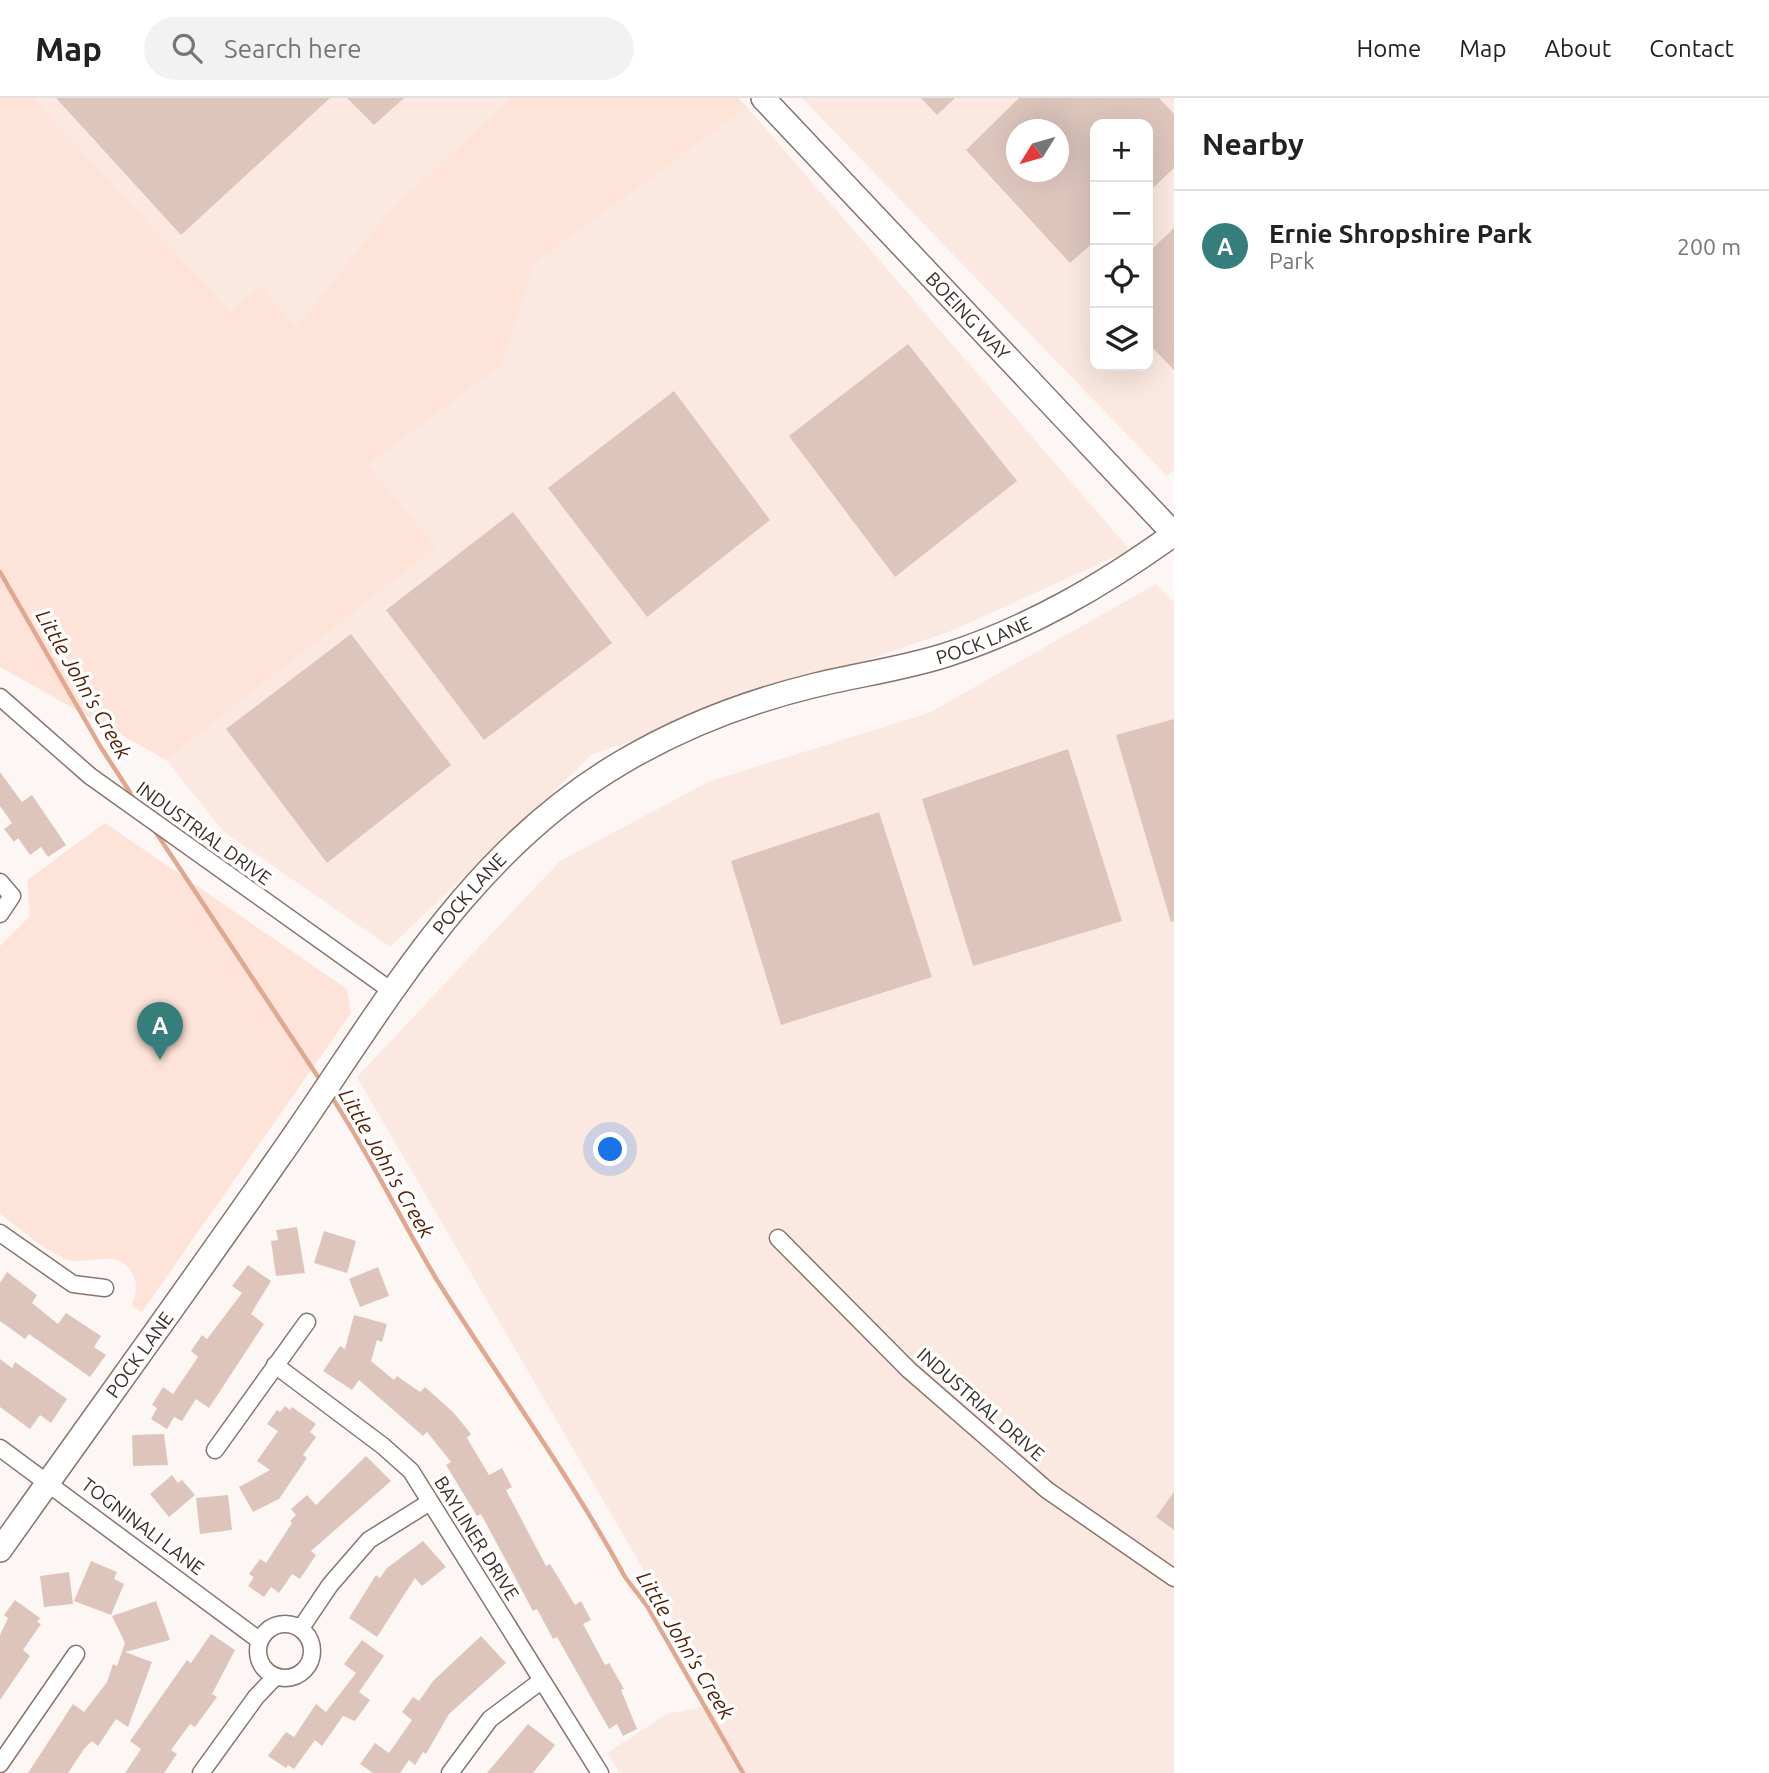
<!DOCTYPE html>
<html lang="en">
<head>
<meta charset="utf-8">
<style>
	:root { --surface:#fff; --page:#f2f2f2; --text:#222; --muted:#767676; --line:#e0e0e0; --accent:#357e7c }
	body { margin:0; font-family:Ubuntu,sans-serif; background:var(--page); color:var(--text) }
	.controls { position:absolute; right:21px; top:21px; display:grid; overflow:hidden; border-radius:14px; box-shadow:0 7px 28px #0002 }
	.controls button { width:63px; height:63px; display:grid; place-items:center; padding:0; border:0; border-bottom:2px solid var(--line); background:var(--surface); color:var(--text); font:35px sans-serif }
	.compass { position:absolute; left:1006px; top:21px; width:63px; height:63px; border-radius:50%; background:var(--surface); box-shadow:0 7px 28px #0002; rotate:233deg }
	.you { position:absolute; left:611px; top:1052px; width:24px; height:24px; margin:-18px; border:5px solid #fff; border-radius:50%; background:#1a73e8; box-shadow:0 0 0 10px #1a73e833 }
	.badge { display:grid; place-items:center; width:46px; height:46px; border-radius:50%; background:var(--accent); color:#fff; font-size:23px; font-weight:700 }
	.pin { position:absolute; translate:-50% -58px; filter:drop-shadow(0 2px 4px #0008) }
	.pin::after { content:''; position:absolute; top:37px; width:24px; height:21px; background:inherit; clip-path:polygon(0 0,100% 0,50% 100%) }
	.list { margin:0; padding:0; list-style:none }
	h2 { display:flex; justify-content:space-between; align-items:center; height:91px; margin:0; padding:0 28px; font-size:30px }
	h2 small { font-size:23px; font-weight:400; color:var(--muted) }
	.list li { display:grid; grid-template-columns:46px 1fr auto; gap:21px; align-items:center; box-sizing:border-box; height:112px; padding:0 28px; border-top:2px solid var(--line) }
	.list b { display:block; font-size:26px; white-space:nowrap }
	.list p { margin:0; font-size:23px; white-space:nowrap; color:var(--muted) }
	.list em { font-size:23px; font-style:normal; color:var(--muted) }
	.icon { flex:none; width:38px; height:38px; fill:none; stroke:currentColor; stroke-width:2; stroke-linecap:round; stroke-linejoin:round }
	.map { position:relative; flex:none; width:1174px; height:1675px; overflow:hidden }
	header { display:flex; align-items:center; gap:42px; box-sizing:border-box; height:98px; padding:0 35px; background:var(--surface); border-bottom:2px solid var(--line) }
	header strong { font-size:33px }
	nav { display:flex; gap:38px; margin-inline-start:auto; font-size:24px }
	.search { width:490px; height:63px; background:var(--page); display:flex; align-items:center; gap:18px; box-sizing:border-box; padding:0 24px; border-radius:38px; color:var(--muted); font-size:26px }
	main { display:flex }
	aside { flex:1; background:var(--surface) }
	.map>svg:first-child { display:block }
	.built { fill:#fbe8e0; fill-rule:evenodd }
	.green { fill:#fde3d8 }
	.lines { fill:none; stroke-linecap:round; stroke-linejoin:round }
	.stream { stroke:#e1a78f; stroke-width:4.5 }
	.building { fill:#ddc5bc; fill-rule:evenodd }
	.street-casing { stroke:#8a746c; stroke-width:19 }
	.secondary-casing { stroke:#8a746c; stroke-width:26 }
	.street { stroke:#fff; stroke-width:16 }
	.secondary { stroke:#fff; stroke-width:23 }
	.labels { text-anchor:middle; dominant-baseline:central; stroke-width:7; stroke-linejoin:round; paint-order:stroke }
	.street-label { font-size:19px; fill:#382f2b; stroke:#fff }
	.water-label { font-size:21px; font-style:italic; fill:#552007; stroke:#fff }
</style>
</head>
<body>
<header>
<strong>Map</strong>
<div class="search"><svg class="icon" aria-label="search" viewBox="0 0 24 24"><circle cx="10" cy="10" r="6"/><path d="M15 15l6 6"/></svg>Search here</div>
<nav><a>Home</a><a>Map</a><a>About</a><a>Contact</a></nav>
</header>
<main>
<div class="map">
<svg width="1174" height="1675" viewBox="0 0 1174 1675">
	<rect width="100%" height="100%" fill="#fcf7f5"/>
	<g class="built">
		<path d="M33,0H511L388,114L296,229L231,214Z"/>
		<path d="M802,0H1174V372L1167,378ZM1095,26H1148V268H1095ZM1016,32H1058V74H1016Z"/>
		<path d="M747,9L1130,452L951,533L593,656L390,849L224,734L166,662L416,464L368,367L502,267L532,166Z"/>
		<path d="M1156,486L1174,504V1675H620L607,1655L667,1616L721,1605L357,979L560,763L710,683L929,615Z"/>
	</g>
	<g class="green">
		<path d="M0,0H33L231,214L260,187L296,229L388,114L511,0H738L747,9L533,166L502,267L368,367L436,449L166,662L0,569Z"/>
		<path d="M105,725L347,891L351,915L142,1214L132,1208C136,1195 139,1183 130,1172C111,1148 87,1171 63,1160C41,1150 20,1130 0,1116V848L30,818L27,782Z"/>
	</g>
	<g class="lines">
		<g class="stream">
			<path d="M0,474L100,648L135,702"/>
			<path d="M153,730L322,985"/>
			<path d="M331,998C370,1057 400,1121 437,1182C499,1281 569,1376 625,1479L647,1508L743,1675"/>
		</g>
	</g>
	<g class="building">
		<path d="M56,0H330L181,137Z"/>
		<path d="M347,0H404L374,27Z"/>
		<path d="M921,0H955L937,17Z"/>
		<path d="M1019,0H1159L1174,16V70L1148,95V26H1095V143L1070,165L966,52ZM1017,32H1059V74H1017Z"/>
		<path d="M1174,130V272L1148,245V155Z"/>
		<path d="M908,246L1017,383L895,479L789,338Z"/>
		<path d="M674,293L770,422L647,519L548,390Z"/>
		<path d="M513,414L612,545L484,642L386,512Z"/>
		<path d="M351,536L451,667L327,765L226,631Z"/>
		<path d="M1174,621V823L1171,824L1116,637Z"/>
		<path d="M1068,651L1122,823L973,868L922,701Z"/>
		<path d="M0,674L22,704L32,697L66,747L48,759L41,749L30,757L18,740L14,744L4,731L12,725L0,708Z"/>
		<path d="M879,714L932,879L781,927L731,763Z"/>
		<path d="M297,1129L305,1175L276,1178L271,1143L278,1142L276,1132Z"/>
		<path d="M324,1133L356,1143L347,1175L314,1165Z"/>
		<path d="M248,1167L271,1183L251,1216L264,1226L209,1310L196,1301L182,1323L174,1319L167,1331L151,1321L157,1310L152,1307L163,1289L173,1296L198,1259L191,1253L202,1237L207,1241L242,1195L232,1188Z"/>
		<path d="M378,1169L389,1198L360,1209L349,1181Z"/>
		<path d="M7,1174L37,1197L32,1205L58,1226L66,1215L101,1238L94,1249L106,1257L90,1279L29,1236L25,1241L0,1223V1185Z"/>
		<path d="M354,1217L387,1226L382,1244L377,1242L371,1263L394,1282L397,1278L420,1294L425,1289L454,1315L471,1336L467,1340L489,1377L502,1370L512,1389L506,1392L546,1468L550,1466L575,1507L581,1503L591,1522L583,1526L605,1567L609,1565L624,1591L621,1592L637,1631L623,1638L617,1626L609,1631L557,1539L553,1541L537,1511L533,1513L481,1416L477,1418L446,1367L451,1364L427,1334L423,1338L359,1282L352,1292L323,1273L340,1248L345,1251Z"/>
		<path d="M0,1261L12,1270L15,1264L67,1301L51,1325L40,1317L30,1331L0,1309Z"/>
		<path d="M285,1308L290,1312L292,1309L316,1326L310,1334L316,1339L303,1357L307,1360L279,1401L253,1414L239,1389L270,1372L257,1363L278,1333L267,1326L277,1312L280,1314Z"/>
		<path d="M164,1336L168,1367L133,1368L132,1337Z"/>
		<path d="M366,1358L391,1383L311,1453L316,1457L300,1481L292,1476L279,1495L271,1489L264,1499L248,1488L254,1479L249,1476L260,1461L266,1465L292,1425L290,1423L296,1417L291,1411L307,1397L316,1407Z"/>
		<path d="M172,1377L178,1385L182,1382L195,1397L169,1419L150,1396Z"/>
		<path d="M1174,1394V1432L1156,1419Z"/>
		<path d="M228,1397L232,1432L200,1436L196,1400Z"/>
		<path d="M423,1443L446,1469L422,1488L415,1480L377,1539L349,1520L376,1477L380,1480L387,1470Z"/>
		<path d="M91,1463L117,1474L114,1481L124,1486L111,1517L74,1503Z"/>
		<path d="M69,1474L73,1506L44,1509L40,1478Z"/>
		<path d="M15,1502L40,1520L37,1524L41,1526L23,1552L30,1558L0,1602V1537L8,1520L4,1517Z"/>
		<path d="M156,1503L170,1542L125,1554L152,1564L128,1629L116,1621L98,1648L92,1643L84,1651L68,1675H28L73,1606L84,1614L107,1584L113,1566L117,1568L125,1545L112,1518Z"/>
		<path d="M211,1536L235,1552L212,1596L217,1599L195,1629L190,1626L171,1652L177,1656L164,1675H125L141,1651L130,1643L187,1562L191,1565Z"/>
		<path d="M481,1538L506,1565L449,1616L426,1656L423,1654L415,1667L409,1662L400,1675H373L360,1666L375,1645L389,1655L412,1622L402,1614L413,1599L419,1603L433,1583Z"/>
		<path d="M362,1542L384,1558L359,1594L370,1602L355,1623L343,1618L322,1648L315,1642L294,1671L288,1667L286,1670L268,1658L286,1634L294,1639L316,1606L326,1614L356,1575L344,1566Z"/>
		<path d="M528,1626L555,1647L533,1675H487Z"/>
	</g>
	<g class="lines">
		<defs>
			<g id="street">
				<path d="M0,599L90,678L393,894"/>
				<path d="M0,784L12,798L0,816"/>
				<path d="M0,1135L73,1186L105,1190"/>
				<path d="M778,1140L909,1272L1047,1392L1174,1480"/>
				<path d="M275,1267L383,1348L411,1373L600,1675"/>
				<path d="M0,1350L259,1542"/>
				<path d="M215,1352L307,1224"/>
				<circle cx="285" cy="1553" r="27"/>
				<path d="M301,1530L330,1487L369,1442L430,1404"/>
				<path d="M0,1666L76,1556"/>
				<path d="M201,1675L256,1599L275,1579"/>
				<path d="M450,1675L490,1621L541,1583"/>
			</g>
			<g id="secondary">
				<path id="s1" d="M763,0L1174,436"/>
				<path id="s2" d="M0,1452C92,1322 186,1193 277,1062C381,915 464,756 624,663C682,629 747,604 812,588C856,577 902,571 946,557C1030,530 1103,487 1174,436"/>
			</g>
		</defs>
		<use href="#street" class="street-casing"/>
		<use href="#secondary" class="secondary-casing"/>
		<use href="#street" class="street"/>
		<use href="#secondary" class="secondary"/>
	</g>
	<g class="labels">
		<g class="street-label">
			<text stroke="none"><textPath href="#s1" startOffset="299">BOEING WAY</textPath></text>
			<text stroke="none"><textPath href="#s2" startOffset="1393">POCK LANE</textPath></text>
			<text transform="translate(204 735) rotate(36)">INDUSTRIAL DRIVE</text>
			<text stroke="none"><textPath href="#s2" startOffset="807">POCK LANE</textPath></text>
			<text stroke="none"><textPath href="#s2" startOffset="240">POCK LANE</textPath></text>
			<text transform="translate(981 1306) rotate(41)">INDUSTRIAL DRIVE</text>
			<text transform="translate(143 1428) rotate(37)">TOGNINALI LANE</text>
			<text transform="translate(477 1440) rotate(58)">BAYLINER DRIVE</text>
		</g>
		<g class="water-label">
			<text transform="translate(84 586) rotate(60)">Little John's Creek</text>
			<text transform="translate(387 1065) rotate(60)">Little John's Creek</text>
			<text transform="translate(686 1547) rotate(59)">Little John's Creek</text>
		</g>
	</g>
</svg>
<div class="controls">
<button>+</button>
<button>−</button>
<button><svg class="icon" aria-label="locate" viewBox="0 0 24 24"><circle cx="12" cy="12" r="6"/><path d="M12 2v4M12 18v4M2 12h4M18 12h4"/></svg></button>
<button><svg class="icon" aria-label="layers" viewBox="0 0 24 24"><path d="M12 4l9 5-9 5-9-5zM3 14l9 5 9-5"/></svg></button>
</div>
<svg class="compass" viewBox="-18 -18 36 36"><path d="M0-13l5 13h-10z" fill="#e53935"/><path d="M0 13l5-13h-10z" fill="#767676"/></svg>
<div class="you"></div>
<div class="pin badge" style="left:160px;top:962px">A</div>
</div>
<aside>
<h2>Nearby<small></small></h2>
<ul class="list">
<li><span class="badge">A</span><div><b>Ernie Shropshire Park</b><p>Park</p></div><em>200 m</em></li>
</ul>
</aside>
</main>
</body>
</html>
